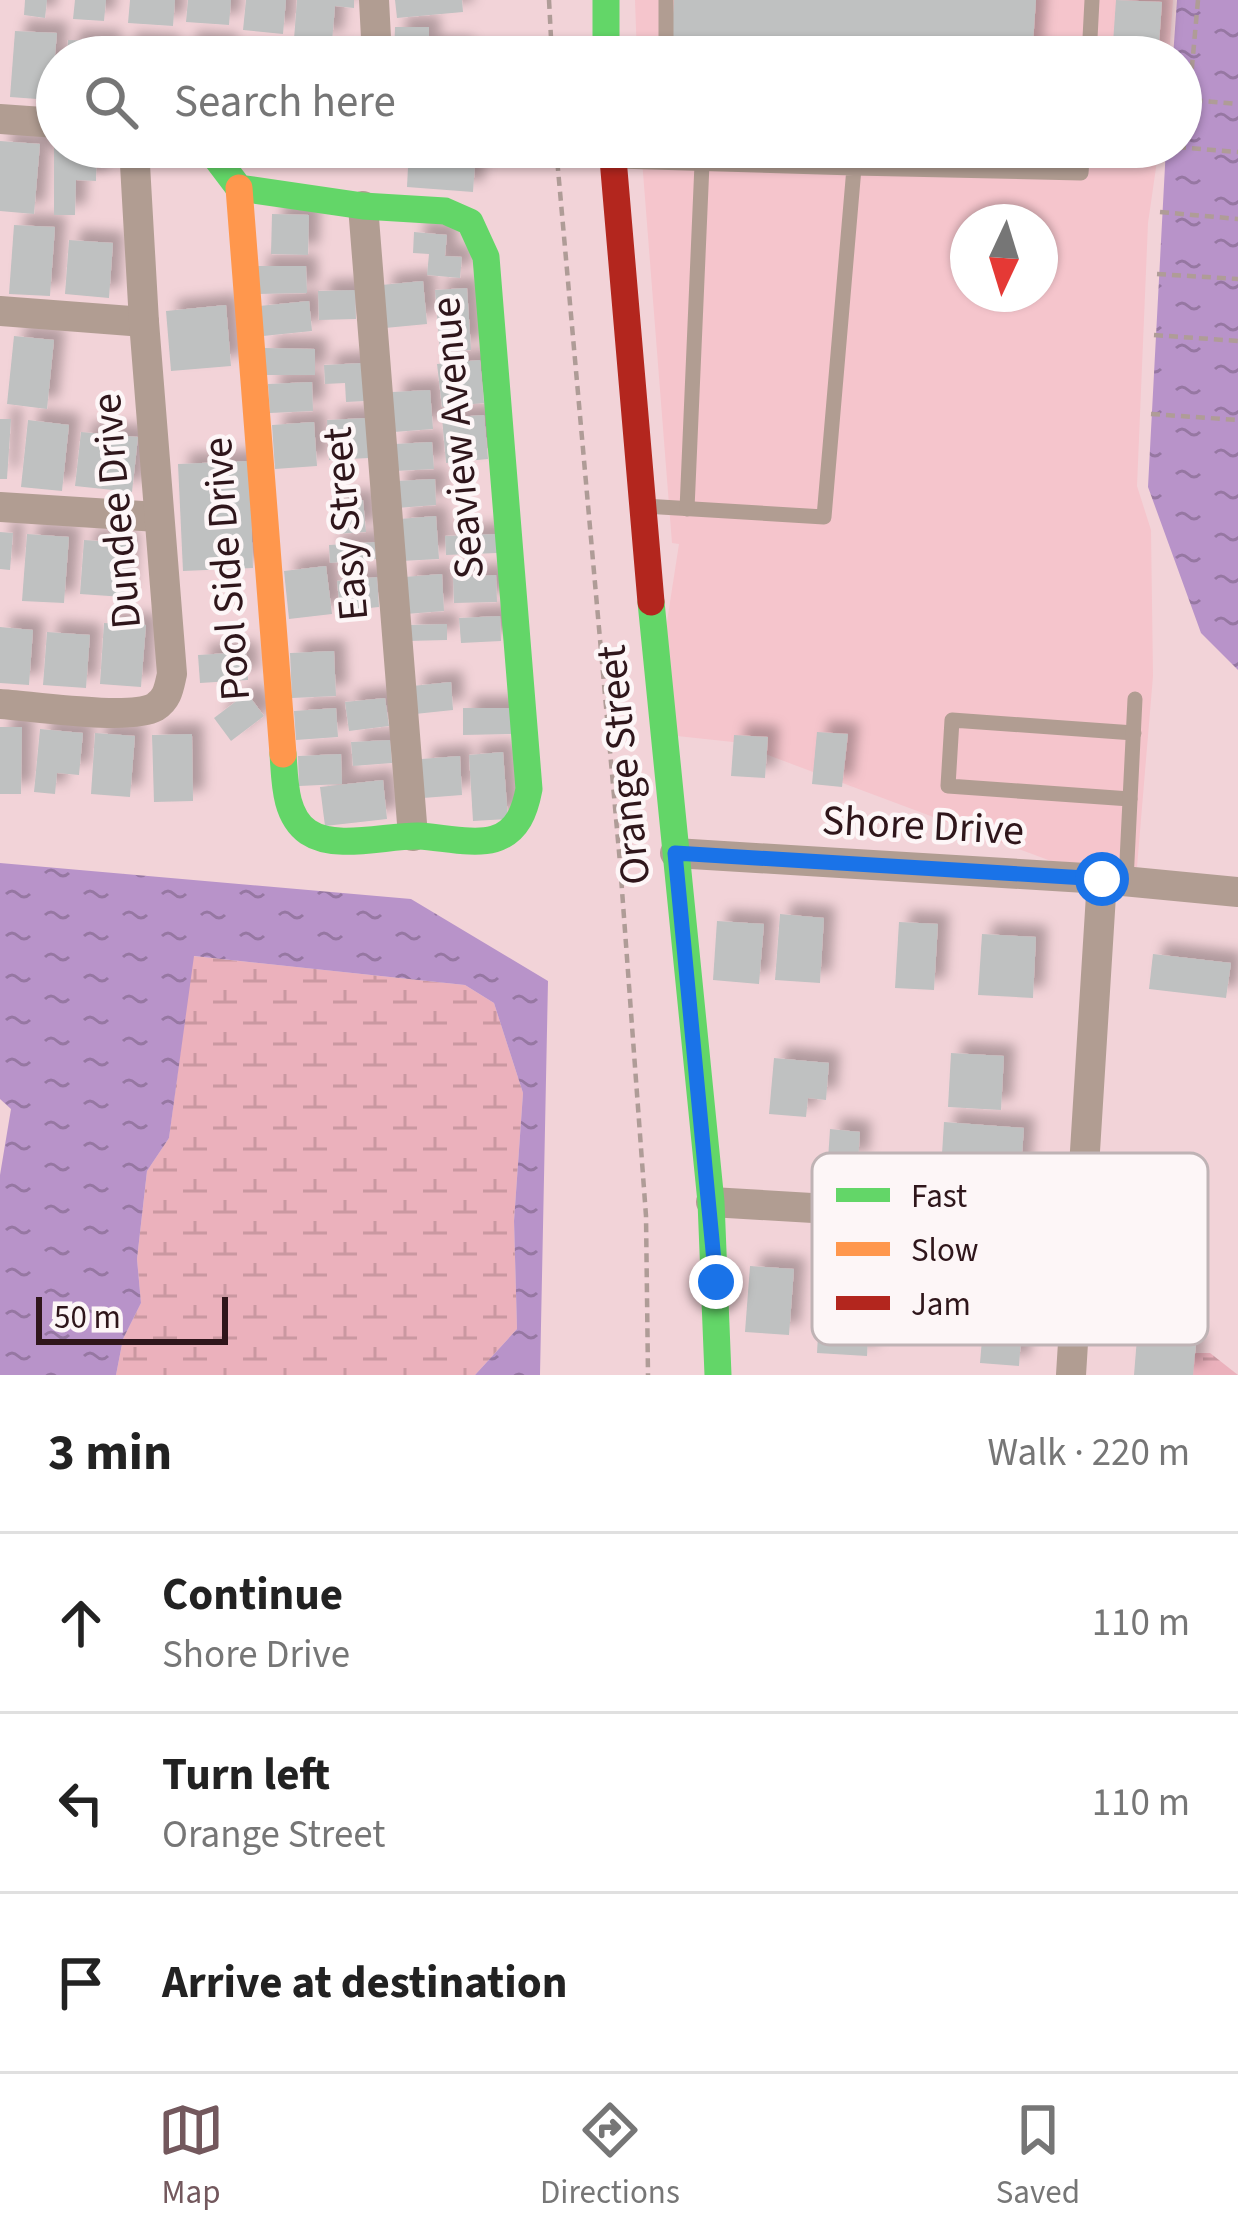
<!DOCTYPE html>
<html lang="en">
<head>
<meta charset="utf-8">
<style>
	:root { --surface:#fff; --page:#f2f2f2; --text:#222; --muted:#767676; --line:#e0e0e0; --accent:#73585d }
	body { margin:0; font-family:"Source Sans 3",sans-serif; background:var(--page); color:var(--text) }
	.compass { position:absolute; left:950px; top:204px; width:108px; height:108px; border-radius:50%; background:var(--surface); box-shadow:0 3px 9px #0004; rotate:184deg }
	.scale { position:absolute; left:36px; bottom:30px; width:192px; box-sizing:border-box; padding-left:12px; border:6px solid #2f161b; border-top:0; font-size:33px; line-height:42px; white-space:nowrap; color:#2f161b; -webkit-text-stroke:9px #fdf6f7; paint-order:stroke }
	.stop { position:absolute; width:36px; height:36px; margin:-27px; border:9px solid #1a73e8; border-radius:50%; background:#fff }
	.stop.end { background:#1a73e8; border-color:#fff; box-shadow:0 3px 12px #0008 }
	.list { margin:0; padding:0; list-style:none }
	h2 { display:flex; justify-content:space-between; align-items:center; height:156px; margin:0; padding:0 48px; font-size:51px }
	h2 small { font-size:39px; font-weight:400; color:var(--muted) }
	.list li { display:grid; grid-template-columns:78px 1fr auto; gap:36px; align-items:center; box-sizing:border-box; height:180px; padding:0 48px; border-top:3px solid var(--line) }
	.list b { display:block; font-size:45px; white-space:nowrap }
	.list p { margin:0; font-size:39px; white-space:nowrap; color:var(--muted) }
	.list em { font-size:39px; font-style:normal; color:var(--muted) }
	.icon { flex:none; width:66px; height:66px; fill:none; stroke:currentColor; stroke-width:2; stroke-linecap:round; stroke-linejoin:round }
	.map { position:relative; flex:none; width:1238px; height:1375px; overflow:hidden }
	.search { position:absolute; background:var(--surface); box-shadow:0 3px 9px #0004; left:36px; right:36px; top:36px; height:132px; display:flex; align-items:center; gap:30px; box-sizing:border-box; padding:0 42px; border-radius:66px; color:var(--muted); font-size:45px }
	.sheet { height:696px; background:var(--surface) }
	nav { display:flex; justify-content:space-around; align-items:center; box-sizing:border-box; height:168px; border-top:3px solid var(--line); background:var(--surface); font-size:33px; color:var(--muted) }
	nav a { display:grid; justify-items:center; gap:6px }
	nav .on { color:var(--accent) }
	.map>svg:first-child { display:block }
	.built { fill:#f5c5cc; fill-rule:evenodd }
	.wetland { fill:url(#wetland-marsh) }
	.water { fill:url(#water-ripples) }
	.building { fill:#bfc1c1; filter:url(#shadow) }
	.lines { fill:none; stroke-linecap:round; stroke-linejoin:round }
	.path { stroke:#af9c97; stroke-width:4.5; stroke-dasharray:9 6; stroke-linecap:butt }
	.lane { stroke:#b19d92; stroke-width:15 }
	.street { stroke:#b19d92; stroke-width:30 }
	.fast { stroke:#63d668; stroke-width:27 }
	.slow { stroke:#ff974d; stroke-width:27 }
	.jam { stroke:#b3261e; stroke-width:27 }
	.route { stroke:#1a73e8; stroke-width:15 }
	.labels { text-anchor:middle; dominant-baseline:central; stroke-width:9; stroke-linejoin:round; paint-order:stroke }
	.street-label { font-size:42px; fill:#2f161b; stroke:#fdf6f7 }
	.key { fill:#fdf6f7; stroke:#bfb3b5; stroke-width:3 }
	.key-label { font-size:33px; fill:#2f161b }
</style>
</head>
<body>
<div class="map">
<svg width="1238" height="1375" viewBox="0 0 1238 1375">
	<defs>
		<pattern id="wetland-marsh" width="20" height="14" patternUnits="userSpaceOnUse" patternTransform="scale(3)"><rect width="20" height="14" fill="#ebb1bc"/><path d="M1 5h8M5 5V1M11 12h8M15 12V8" fill="none" stroke="#ca98a1"/></pattern>
		<pattern id="water-ripples" width="26" height="14" patternUnits="userSpaceOnUse" patternTransform="scale(3)"><rect width="26" height="14" fill="#b893c9"/><path d="M2 4q2-2 4 0t4 0M15 11q2-2 4 0t4 0" fill="none" stroke="#9677a2"/></pattern>
		<filter id="shadow"><feDropShadow dx="11" dy="-11" stdDeviation="6" flood-color="#0004"/></filter>
	</defs>
	<rect width="100%" height="100%" fill="#f2d3d8"/>
	<g class="built">
		<path d="M635,0H1173L1169,57H637Z"/>
		<path d="M641,147H1159L1148,223L1137,486L1151,530L1153,676L1137,867L1051,861L733,742L677,736L666,628L679,544L672,543ZM968,222H1040V294H968Z"/>
	</g>
	<g class="wetland">
		<path d="M193,956L465,985L494,1003L523,1093L514,1221L517,1329L475,1375H116L123,1339L141,1303L137,1259L147,1171L169,1138Z"/>
		<path d="M1195,1353H1210L1238,1375H1188Z"/>
	</g>
	<g class="water">
		<path d="M1177,0H1238V670L1201,633L1148,487L1166,147H1181V57H1173Z"/>
		<path d="M0,863L411,899L548,981L540,1375H475L517,1329L514,1221L523,1093L494,1003L465,985L194,956L169,1138L147,1171L137,1259L141,1303L123,1339L116,1375H0V1175L11,1109L0,1099Z"/>
	</g>
	<g class="building">
		<path d="M25,0H47L45,18L24,15Z"/>
		<path d="M75,0H106L104,21L73,19Z"/>
		<path d="M130,0H175L173,26L128,23Z"/>
		<path d="M188,0H231L229,25L186,22Z"/>
		<path d="M246,0H286L283,34L243,30Z"/>
		<path d="M297,0H354V8L335,6L332,42L294,39Z"/>
		<path d="M395,0H462L463,12L397,18Z"/>
		<path d="M674,0H1036L1032,57H670Z"/>
		<path d="M1116,0L1162,2L1158,57H1112Z"/>
		<path d="M395,27H429V47L463,48V57H394Z"/>
		<path d="M15,31L57,33L51,100L10,97Z"/>
		<path d="M68,40L110,41V57H67Z"/>
		<path d="M186,42L227,45L226,57H185Z"/>
		<path d="M125,43L169,46L168,57H124Z"/>
		<path d="M0,141L40,144L34,214L0,211Z"/>
		<path d="M54,147H97L96,181L76,180L75,215H54Z"/>
		<path d="M409,147L476,150L473,192L407,187Z"/>
		<path d="M272,214L309,215L308,255L271,254Z"/>
		<path d="M14,225L55,227L50,296L9,294Z"/>
		<path d="M414,232L447,235L445,256L462,257L460,278L427,275L429,254L413,253Z"/>
		<path d="M69,240L113,243L109,298L65,294Z"/>
		<path d="M257,266H306L307,293L257,294Z"/>
		<path d="M423,281L427,324L385,328L381,285Z"/>
		<path d="M467,288L471,350L440,352L435,290Z"/>
		<path d="M355,290L356,319L319,320L318,291Z"/>
		<path d="M309,301L312,331L263,336L259,306Z"/>
		<path d="M226,305L231,366L171,371L166,311Z"/>
		<path d="M14,336L54,340L47,409L7,404Z"/>
		<path d="M264,348L315,349V375H264Z"/>
		<path d="M480,360L484,403L442,407L437,364Z"/>
		<path d="M364,363L366,401L346,402L345,383L325,384L324,365Z"/>
		<path d="M312,382L313,411L270,413L268,384Z"/>
		<path d="M430,390L433,429L394,432L392,392Z"/>
		<path d="M484,415L488,459L446,463L442,418Z"/>
		<path d="M367,418L369,458L329,460L327,420Z"/>
		<path d="M0,419H11L7,479H0Z"/>
		<path d="M28,420L69,425L62,491L21,487Z"/>
		<path d="M314,422L317,466L275,469L272,425Z"/>
		<path d="M81,432L138,437L132,492L75,486Z"/>
		<path d="M432,442L434,469L395,471L394,444Z"/>
		<path d="M249,461L253,568L183,571L178,464Z"/>
		<path d="M435,479L436,505L397,508L395,481Z"/>
		<path d="M363,500L366,532L335,534L332,503Z"/>
		<path d="M436,516L439,559L401,561L399,519Z"/>
		<path d="M0,532L13,533L10,570L0,569Z"/>
		<path d="M27,534L69,537L64,603L22,601Z"/>
		<path d="M496,534L497,553L446,555L445,536Z"/>
		<path d="M84,540L128,543L124,597L80,594Z"/>
		<path d="M375,542L376,559L330,563L329,545Z"/>
		<path d="M326,566L332,614L289,619L284,571Z"/>
		<path d="M442,574L444,611L406,614L404,577Z"/>
		<path d="M496,575L497,602L454,603L453,577Z"/>
		<path d="M377,577L379,607L340,611L337,581Z"/>
		<path d="M500,616L501,641L461,643L459,618Z"/>
		<path d="M104,623L146,625L141,687L100,684Z"/>
		<path d="M447,624V640L407,641V625Z"/>
		<path d="M0,627L33,630L29,685L0,683Z"/>
		<path d="M47,632L90,635L86,688L43,685Z"/>
		<path d="M334,651L336,696L292,698L290,653Z"/>
		<path d="M246,652L248,680L200,683L198,655Z"/>
		<path d="M451,682L453,710L415,714L412,686Z"/>
		<path d="M247,693L264,716L231,741L214,718Z"/>
		<path d="M385,698L389,726L349,731L345,702Z"/>
		<path d="M336,708L338,737L296,740L294,711Z"/>
		<path d="M463,708H511V734L463,735Z"/>
		<path d="M0,727H22L21,794H0Z"/>
		<path d="M40,729L83,733L79,775L57,773L55,794L34,792Z"/>
		<path d="M817,732L848,734L842,787L812,784Z"/>
		<path d="M95,733L135,736L130,797L91,794Z"/>
		<path d="M192,734L193,801L154,802L152,735Z"/>
		<path d="M734,735L768,737L765,778L731,776Z"/>
		<path d="M390,740L392,763L353,766L351,742Z"/>
		<path d="M503,752L508,819L473,821L469,755Z"/>
		<path d="M341,754L342,784L299,786L298,756Z"/>
		<path d="M460,756L462,795L423,798L421,759Z"/>
		<path d="M383,780L387,819L325,826L320,787Z"/>
		<path d="M780,914L824,918L820,983L775,980Z"/>
		<path d="M717,921L764,924L759,984L713,980Z"/>
		<path d="M899,922L938,924L934,990L895,988Z"/>
		<path d="M982,934L1036,937L1033,998L978,995Z"/>
		<path d="M1153,954L1231,963L1226,998L1149,989Z"/>
		<path d="M951,1053L1004,1056L1001,1110L948,1107Z"/>
		<path d="M774,1058L829,1063L826,1100L808,1098L806,1117L769,1114Z"/>
		<path d="M944,1122L1024,1128L1019,1193L940,1187Z"/>
		<path d="M830,1129L860,1132L858,1162L828,1160Z"/>
		<path d="M750,1266L794,1269L789,1335L745,1332Z"/>
		<path d="M821,1280L871,1283L867,1356L817,1353Z"/>
		<path d="M987,1281L1025,1284L1019,1366L980,1363Z"/>
		<path d="M1137,1338L1196,1343L1193,1375H1134Z"/>
	</g>
	<g class="lines">
		<g class="path">
			<path d="M549,0L552,57"/>
			<path d="M1198,0L1189,100L1238,104"/>
			<path d="M556,147L620,863L646,1216L648,1375"/>
			<path d="M1177,147L1238,152"/>
			<path d="M1160,212L1238,219"/>
			<path d="M1157,274L1238,279"/>
			<path d="M1154,335L1238,341"/>
			<path d="M1151,414L1238,420"/>
		</g>
		<g class="lane">
			<path d="M666,57V0"/>
			<path d="M1089,57L1092,0"/>
			<path d="M855,147L854,168L1081,173L1083,147"/>
			<path d="M617,161L854,168L824,517L644,506"/>
			<path d="M687,509L702,164"/>
			<path d="M1130,799L948,786L952,720L1134,733"/>
			<path d="M1126,881L1135,699"/>
		</g>
		<g class="street">
			<path d="M374,0L377,57"/>
			<path d="M0,119L57,123"/>
			<path d="M363,206L413,836"/>
			<path d="M0,311L144,322"/>
			<path d="M0,507L158,517"/>
			<path d="M0,704C32,706 130,721 155,707C168,699 169,687 172,674L144,322L134,147"/>
			<path d="M675,853L1102,879L1238,892"/>
			<path d="M711,1202L1081,1224"/>
			<path d="M1071,1375L1102,879"/>
		</g>
		<g class="fast">
			<path d="M606,0V57"/>
			<path d="M208,147L239,188L363,206L445,211L470,222L486,257L529,789C525,810 518,832 494,839C473,845 441,837 419,836C387,835 336,851 308,832C284,815 285,780 283,754"/>
			<path d="M651,602L711,1202L718,1375"/>
		</g>
		<path class="slow" d="M239,188L283,754"/>
		<path class="jam" d="M612,147L651,602"/>
	</g>
	<g class="lines">
		<path class="route" d="M716,1282L675,853L1102,879"/>
	</g>
	<g class="labels">
		<g class="street-label">
			<text transform="translate(458 438) rotate(-95)">Seaview Avenue</text>
			<text transform="translate(117 511) rotate(-95)">Dundee Drive</text>
			<text transform="translate(346 524) rotate(-95)">Easy Street</text>
			<text transform="translate(227 569) rotate(-94)">Pool Side Drive</text>
			<text transform="translate(624 765) rotate(-96)">Orange Street</text>
			<text transform="translate(923 826) rotate(3)">Shore Drive</text>
		</g>
	</g>
	<rect x="812" y="1153" width="396" height="192" rx="18" class="key"/>
	<rect x="836" y="1188" width="54" height="14" fill="#63d668"/>
	<rect x="836" y="1242" width="54" height="14" fill="#ff974d"/>
	<rect x="836" y="1296" width="54" height="14" fill="#b3261e"/>
	<g class="key-label">
		<text x="911" y="1207">Fast</text>
		<text x="911" y="1261">Slow</text>
		<text x="911" y="1315">Jam</text>
	</g>
</svg>
<svg class="compass" viewBox="-18 -18 36 36"><path d="M0-13l5 13h-10z" fill="#e53935"/><path d="M0 13l5-13h-10z" fill="#767676"/></svg>
<div class="scale">50 m</div>
<div class="stop" style="left:1102px;top:879px"></div>
<div class="stop end" style="left:716px;top:1282px"></div>
<div class="search"><svg class="icon" aria-label="search" viewBox="0 0 24 24"><circle cx="10" cy="10" r="6"/><path d="M15 15l6 6"/></svg>Search here</div>
</div>
<section class="sheet">
<h2>3 min<small>Walk · 220 m</small></h2>
<ul class="list">
<li><svg class="icon" aria-label="ahead" viewBox="0 0 24 24"><path d="M12 20V5M6 11l6-6 6 6"/></svg><div><b>Continue</b><p>Shore Drive</p></div><em>110 m</em></li>
<li><svg class="icon" aria-label="left" viewBox="0 0 24 24"><path d="M17 20v-9H6M10 6l-5 5 5 5"/></svg><div><b>Turn left</b><p>Orange Street</p></div><em>110 m</em></li>
<li><svg class="icon" aria-label="arrive" viewBox="0 0 24 24"><path d="M6 21V4h12l-3 4 3 4H6"/></svg><div><b>Arrive at destination</b></div></li>
</ul>
</section>
<nav>
<a class="on"><svg class="icon" aria-label="map" viewBox="0 0 24 24"><path d="M3 6l6-2 6 2 6-2v14l-6 2-6-2-6 2zM9 4v14M15 6v14"/></svg>Map</a>
<a><svg class="icon" aria-label="directions" viewBox="0 0 24 24"><path d="M12 3l9 9-9 9-9-9zM9 14v-3h6M13 9l2 2-2 2"/></svg>Directions</a>
<a><svg class="icon" aria-label="saved" viewBox="0 0 24 24"><path d="M7 4h10v16l-5-4-5 4z"/></svg>Saved</a>
</nav>
</body>
</html>
